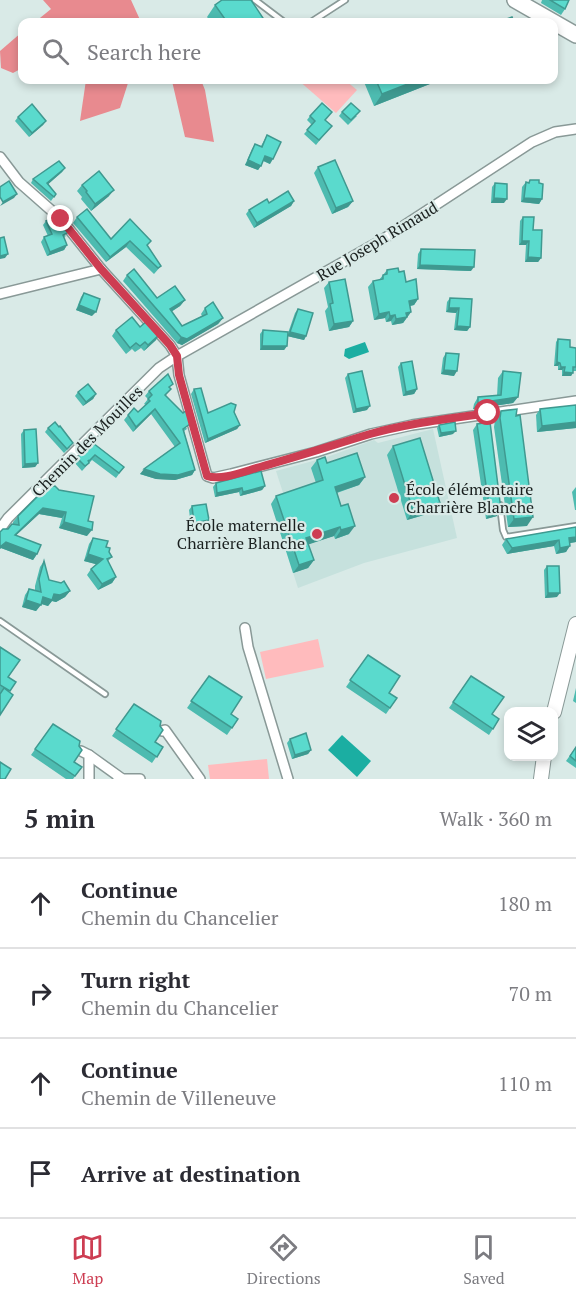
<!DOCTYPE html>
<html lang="en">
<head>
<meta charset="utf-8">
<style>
	:root { --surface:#fff; --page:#f7f7f7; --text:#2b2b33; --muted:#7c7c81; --line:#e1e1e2; --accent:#cd3d52 }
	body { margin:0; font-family:"PT Serif",serif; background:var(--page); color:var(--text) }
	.controls { position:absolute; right:18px; bottom:18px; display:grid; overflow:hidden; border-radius:12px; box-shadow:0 3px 9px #0003 }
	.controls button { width:54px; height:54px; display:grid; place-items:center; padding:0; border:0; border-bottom:2px solid var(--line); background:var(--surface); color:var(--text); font:30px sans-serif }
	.stop { position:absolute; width:18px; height:18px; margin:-14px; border:4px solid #cd3d52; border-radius:50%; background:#fff }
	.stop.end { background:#cd3d52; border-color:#fff; box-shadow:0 2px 6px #0008 }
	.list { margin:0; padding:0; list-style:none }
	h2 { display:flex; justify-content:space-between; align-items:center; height:78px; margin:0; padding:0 24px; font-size:26px }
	h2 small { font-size:20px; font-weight:400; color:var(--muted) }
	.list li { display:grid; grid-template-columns:39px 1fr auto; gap:18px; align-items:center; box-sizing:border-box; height:90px; padding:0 24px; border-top:2px solid var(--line) }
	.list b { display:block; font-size:22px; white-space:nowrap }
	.list p { margin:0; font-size:20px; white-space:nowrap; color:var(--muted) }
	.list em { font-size:20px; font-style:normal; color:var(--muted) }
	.icon { flex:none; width:33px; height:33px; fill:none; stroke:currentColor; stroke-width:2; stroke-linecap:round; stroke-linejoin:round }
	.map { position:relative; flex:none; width:576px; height:779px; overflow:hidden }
	.search { position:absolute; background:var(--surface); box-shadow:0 3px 9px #0003; left:18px; right:18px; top:18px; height:66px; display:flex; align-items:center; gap:15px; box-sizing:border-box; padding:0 21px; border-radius:12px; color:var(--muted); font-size:22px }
	.sheet { height:438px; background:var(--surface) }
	nav { display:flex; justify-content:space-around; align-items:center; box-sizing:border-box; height:84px; border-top:2px solid var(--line); background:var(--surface); font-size:16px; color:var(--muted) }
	nav a { display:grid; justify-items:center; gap:3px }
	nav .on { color:var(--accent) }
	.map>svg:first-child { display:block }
	.built { fill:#c6e1dd }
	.green { fill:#ffbbbd }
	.forest { fill:#e88a8f }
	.water { fill:#1baea2 }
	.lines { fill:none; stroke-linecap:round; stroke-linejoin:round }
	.lane-casing { stroke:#899997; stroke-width:8 }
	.street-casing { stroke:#899997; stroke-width:12 }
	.secondary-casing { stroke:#899997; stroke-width:16 }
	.primary-casing { stroke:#899997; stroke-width:18 }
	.lane { stroke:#fff; stroke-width:4.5 }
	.street { stroke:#fff; stroke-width:9 }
	.secondary { stroke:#fff; stroke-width:14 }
	.primary { stroke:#fff; stroke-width:15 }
	.wall { fill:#4dbbb0 }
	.shaded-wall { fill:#3f9990 }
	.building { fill:#5adacd; stroke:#3f9990; stroke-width:1.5 }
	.route { stroke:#cd3d52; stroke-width:8 }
	.poi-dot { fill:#cd3d52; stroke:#d9eae7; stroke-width:2 }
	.labels { text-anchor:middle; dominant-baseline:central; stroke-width:4.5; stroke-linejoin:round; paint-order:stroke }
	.street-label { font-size:16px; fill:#1a201f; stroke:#d9eae7 }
	.poi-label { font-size:16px; fill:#1a201f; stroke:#d9eae7; text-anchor:start }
</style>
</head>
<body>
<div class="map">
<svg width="576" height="779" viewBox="0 0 576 779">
	<rect width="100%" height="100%" fill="#d9eae7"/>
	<path class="built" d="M433,429L457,538L364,563L298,588L271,504L285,499L276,471L324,458L374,440L378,443Z"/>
	<g class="green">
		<path d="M298,80H345L357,90L336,113Z"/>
		<path d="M318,639L324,667L266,679L260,652Z"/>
		<path d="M267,759L269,779H210L208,765Z"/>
	</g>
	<g class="forest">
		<path d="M43,0H131L141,22H35L51,9Z"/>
		<path d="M22,32V68L13,73L1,68L0,51Z"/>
		<path d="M86,80H129L120,108L80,121Z"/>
		<path d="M164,80H201L205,90L214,142L185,137L172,81Z"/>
	</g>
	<g class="water">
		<path d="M365,342L369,352L349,359L344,356L345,349Z"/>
		<path d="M342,735L371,761L357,777L328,750Z"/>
	</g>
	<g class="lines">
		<defs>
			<g id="lane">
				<path d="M255,0L284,22"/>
				<path d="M311,22L345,0"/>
				<path d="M500,505L503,530L506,537L576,526"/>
				<path d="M0,621L105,694"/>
			</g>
			<g id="street">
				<path d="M0,157L19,182L61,219L101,269L170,345L177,356L179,375L207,476L213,478L231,474L316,452L371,434L412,425L576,401"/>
				<path d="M0,294L101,269"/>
				<path d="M0,529L8,518L159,368L177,356L382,240L532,142L555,132L576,129"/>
				<path d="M245,628L248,647L288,779"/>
				<path d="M162,731L165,730L200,779"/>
				<path d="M81,751L89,755V779"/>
				<path d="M89,755L121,778"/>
				<path d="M118,779H140"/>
			</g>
			<g id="secondary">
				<path d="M554,712L576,624"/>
				<path d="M541,779L544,756"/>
			</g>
			<path id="primary" d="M515,0L576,35"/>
		</defs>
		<use href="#lane" class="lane-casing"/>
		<use href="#street" class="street-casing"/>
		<use href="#secondary" class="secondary-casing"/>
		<use href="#primary" class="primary-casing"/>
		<use href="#lane" class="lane"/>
		<use href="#street" class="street"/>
		<use href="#secondary" class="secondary"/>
		<use href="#primary" class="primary"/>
	</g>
	<g class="wall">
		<path d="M542,0H569L565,9L561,15L541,3Z"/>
		<path d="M215,5L263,18L260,22H211L207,17Z"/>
		<path d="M366,80H440L374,106L364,82Z"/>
		<path d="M342,112L357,116L348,125L339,116Z"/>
		<path d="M310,116L325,120L328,130L316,145L304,134L312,125L307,120Z"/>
		<path d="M18,117L46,121L43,125L29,137L15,121Z"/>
		<path d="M267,135L270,164L263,161L258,170L245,165L252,149L255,144L261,146Z"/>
		<path d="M318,167L353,201L348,207L332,214L314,173Z"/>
		<path d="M65,168L62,172L48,184L56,194L51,201L31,183L33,179Z"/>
		<path d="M530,180L539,183L542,199L539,204L521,202L522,187L526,182L528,183Z"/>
		<path d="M495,183L504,203H491L492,187Z"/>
		<path d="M82,185L109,196L91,211L81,199L82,197L77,191Z"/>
		<path d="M294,201L291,206L254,228L246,214L249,210L269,203Z"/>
		<path d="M77,217L111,239L151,241L147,246L161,266L154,274L126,247L106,262L73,223Z"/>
		<path d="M523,217L533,230L541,258L538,262H525L526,245H519L520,221Z"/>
		<path d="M46,221L66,236L64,237L67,245L64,250L47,256L41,242L44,237L48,236L43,225Z"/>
		<path d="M421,249L471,271L417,269L418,254Z"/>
		<path d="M387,270L399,272L418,299L414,305L410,306L411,312L403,323L392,325L391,321L386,322L385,318L374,320L368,287L373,281L379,280Z"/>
		<path d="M127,275L157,298L185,300L180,306L171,312L182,326L202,316L201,314L205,308L223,318L218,324L182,345L177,343L123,281Z"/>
		<path d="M329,282L353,321L349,327L329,331L325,311L328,307L324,288Z"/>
		<path d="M84,293L92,316L76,310L81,297Z"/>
		<path d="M450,298L472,299L470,327L467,331L454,330L456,313L446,312L447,302Z"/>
		<path d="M298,309L306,336L304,340L287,336V346L284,350H260V334L263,330L287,336L295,313Z"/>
		<path d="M140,327L156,340L144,351L141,348L135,352L132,349L126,354L112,336L116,330Z"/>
		<path d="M558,339L570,347L576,348V371H573L571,376H562V370H558V366H554L556,342Z"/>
		<path d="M446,353L454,376L441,374L443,358Z"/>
		<path d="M401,363L417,389L414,394L403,396L398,367Z"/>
		<path d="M503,371L518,397L513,403L473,409L474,404L478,397L497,396L498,378Z"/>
		<path d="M348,374L367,410L353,413L345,378Z"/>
		<path d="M170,389L166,395L187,429L184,431L195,470L192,475L175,480L156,479L140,474L175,447L151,414L133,432L124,420L128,415L138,412L146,405L144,404L148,399L145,396L149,391Z"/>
		<path d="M194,389L208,413L234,412L240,425L237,429L205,443L191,394Z"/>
		<path d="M78,392L96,394L93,399L83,406L75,396Z"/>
		<path d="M576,405V428L537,432L536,415L540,409Z"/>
		<path d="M501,411L516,416L527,526L508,527L494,427L495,420Z"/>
		<path d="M477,424L497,516L486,519L473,430Z"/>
		<path d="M439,425L453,434L439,437L437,428Z"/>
		<path d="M48,428L70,447L64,453L45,432Z"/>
		<path d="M24,430L38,463L35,467L22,468L21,434Z"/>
		<path d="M93,443L124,467L116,478L92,460L82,471L74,462L77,458Z"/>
		<path d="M393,446L440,503L434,512L407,520L387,455Z"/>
		<path d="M317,460L365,477L359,485L337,493L349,534L335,539L334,536L308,544L314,560L308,568L293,573L271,504L276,496L316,483L311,468Z"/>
		<path d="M216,483L265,486L262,490L240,496L239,492L215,497L213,487Z"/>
		<path d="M47,487L88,521L87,536L59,528L62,518L39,514L16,535L37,554L33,560L1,548L0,549V532L8,529L13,524V522L18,516Z"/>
		<path d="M576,487V510H575L572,492Z"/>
		<path d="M192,506L206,525L191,527L189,510Z"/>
		<path d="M576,527V542L570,543L566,552L556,554L554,546L507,554L502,545L506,539Z"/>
		<path d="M93,538L106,547L112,557L108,561L116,577L112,583L98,590L87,575L91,569L96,564L84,561L89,544Z"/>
		<path d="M44,561L49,580L70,591L65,597L56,602L52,601L48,606L41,604L36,611L22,607L25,595L29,589L35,590V586L40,567Z"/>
		<path d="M547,566L557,597L545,598L544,570Z"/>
		<path d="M0,647L8,677L9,692L0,715Z"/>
		<path d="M368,655L389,693L397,698L386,714L346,687Z"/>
		<path d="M209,676L231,714L238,719L227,735L187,708Z"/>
		<path d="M471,676L492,714L499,719L489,735L449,708Z"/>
		<path d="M576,688V703L573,701Z"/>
		<path d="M134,704L155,742L163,747L152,763L112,736Z"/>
		<path d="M53,724L79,746L74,762L82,767L73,779H66L31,755Z"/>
		<path d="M290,739L311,750L308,754L292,759L287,743Z"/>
		<path d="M576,747V768L566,761Z"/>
	</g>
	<g class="shaded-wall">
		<path d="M418,80H440L374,106L382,94Z"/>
		<path d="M46,121L43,125L29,137L32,133Z"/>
		<path d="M265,156L273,159L270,164L262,160Z"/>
		<path d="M248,160L261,166L258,170L245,165Z"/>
		<path d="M65,168L62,172L45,187L47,183Z"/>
		<path d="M114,190L109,196L91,211L95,204Z"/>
		<path d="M17,194L14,198L0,206L3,202Z"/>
		<path d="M494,198L507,199L504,203H491Z"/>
		<path d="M524,198L542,199L539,204L521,202Z"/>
		<path d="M294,201L291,206L254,228L257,223Z"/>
		<path d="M353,201L348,207L332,214L336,208Z"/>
		<path d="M130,241L126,247L106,262L110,257Z"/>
		<path d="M522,241H529L526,245H519Z"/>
		<path d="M67,245L64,250L47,256L50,252Z"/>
		<path d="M8,254L5,258L0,259V256Z"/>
		<path d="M528,257L541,258L538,262H525Z"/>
		<path d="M420,265L474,267L471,271L417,269Z"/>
		<path d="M418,299L414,305L405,307L409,301Z"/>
		<path d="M185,300L180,306L166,315L170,309Z"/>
		<path d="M79,305L96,312L92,316L76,310Z"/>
		<path d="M449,308H459L456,313L446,312Z"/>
		<path d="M389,312L385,318L374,320L379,314Z"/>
		<path d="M411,312L403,323L392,325L396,319L406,313Z"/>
		<path d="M395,315L391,321L386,322L390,316Z"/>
		<path d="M223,318L218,324L182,345L177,343L181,337Z"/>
		<path d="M353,321L349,327L329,331L334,324Z"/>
		<path d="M457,326L470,327L467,331L454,330Z"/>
		<path d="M290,332L306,336L304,340L287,336Z"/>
		<path d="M160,334L156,340L144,351L148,345Z"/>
		<path d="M262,346H287L284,350H260Z"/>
		<path d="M557,362L560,363L558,366H554Z"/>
		<path d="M561,367H565L562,370H558Z"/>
		<path d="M444,370L457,371L454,376L441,374Z"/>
		<path d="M564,372L573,373L571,376H562Z"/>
		<path d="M417,389L414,394L403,396L406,392Z"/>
		<path d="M96,394L93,399L83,406L86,402Z"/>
		<path d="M518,397L513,403L473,409L478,403Z"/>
		<path d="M370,406L367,410L353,413L356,409Z"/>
		<path d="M155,409L151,414L133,432L136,427Z"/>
		<path d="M576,422V428L537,432L542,426Z"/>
		<path d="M240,425L237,429L205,443L208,439Z"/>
		<path d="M456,431L453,434L439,437L441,433Z"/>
		<path d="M38,463L35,467L22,468L25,464Z"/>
		<path d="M144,469L195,470L192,475L175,480L156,479L140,474Z"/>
		<path d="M365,477L359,485L329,495L335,487Z"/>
		<path d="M265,486L262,490L240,496L243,492Z"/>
		<path d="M242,488L239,492L215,497L217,493Z"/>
		<path d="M440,503L434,512L407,520L413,511Z"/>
		<path d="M43,508L66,512L62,518L39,514L10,541L15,535Z"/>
		<path d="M501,510L497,516L486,519L490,512Z"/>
		<path d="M533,517L527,526L508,527L514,519Z"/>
		<path d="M209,520L206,525L191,527L194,523Z"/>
		<path d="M64,522L92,530L87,536L59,528Z"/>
		<path d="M355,526L349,534L335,539L341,530Z"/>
		<path d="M340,527L334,536L301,547L306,538Z"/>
		<path d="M576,537V542L564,544L569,538Z"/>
		<path d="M559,540L554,546L507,554L512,548Z"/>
		<path d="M6,542L37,554L33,560L1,548L0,549V547Z"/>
		<path d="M570,546L566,552L556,554L560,548Z"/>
		<path d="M88,554L103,559L99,565L84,561Z"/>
		<path d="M314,560L308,568L293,573L299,565Z"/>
		<path d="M116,577L112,583L98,590L102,584Z"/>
		<path d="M70,591L65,597L56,602L52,601L48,606L39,603L43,597L54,594Z"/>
		<path d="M548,593H560L557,597L545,598Z"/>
		<path d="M26,600L41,605L36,611L22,607Z"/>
		<path d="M311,750L308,754L292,759L295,755Z"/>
	</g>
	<g class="building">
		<path d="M222,0H251L263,18L257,22H227L215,5Z"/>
		<path d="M550,0H569L565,9Z"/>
		<path d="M512,17L514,22H498Z"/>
		<path d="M376,80H418L382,94Z"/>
		<path d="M322,103L332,112L325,120L332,126L319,140L307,130L315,121L310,116Z"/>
		<path d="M351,103L360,111L351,120L342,112Z"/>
		<path d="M32,104L46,121L32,133L18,117Z"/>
		<path d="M267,135L281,142L273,159L265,156L261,166L248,160L255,144L262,147Z"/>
		<path d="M335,160L353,201L336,208L318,167Z"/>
		<path d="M59,161L65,168L47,183L56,194L54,197L33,179Z"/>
		<path d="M99,171L114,190L95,204L86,192L87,191L82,185Z"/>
		<path d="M530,180H539V183L543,184L542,199L524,198L526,182L529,183Z"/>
		<path d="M9,181L17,194L3,202L0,197V187Z"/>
		<path d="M495,183L507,184V199L494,198Z"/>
		<path d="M288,191L294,201L257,223L249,210L267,199L269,203Z"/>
		<path d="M87,209L111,239L130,219L151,241L147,245L161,266L158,268L130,241L110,257L77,217Z"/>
		<path d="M56,217L69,232L63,235L67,245L50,252L44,237L52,234L46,221Z"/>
		<path d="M523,217H534L533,230H542L541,258L528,257L529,241H522Z"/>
		<path d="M4,237L8,254L0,256V238Z"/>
		<path d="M421,249L475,250L474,267L420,265Z"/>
		<path d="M398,268L399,272L404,271L406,282L416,279L418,299L409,301L411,312L406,313L407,317L396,319L395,315L390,316L389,312L379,314L373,281L383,279V275L387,274V270Z"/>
		<path d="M134,269L157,298L175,286L185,300L170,309L182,326L207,314L205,308L213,302L223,318L187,339L181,337L127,275Z"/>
		<path d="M345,279L353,321L334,324L330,304L333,303L329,282Z"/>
		<path d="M84,293L100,299L96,312L79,305Z"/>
		<path d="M450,298L472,299L470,327L457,326L459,308H449Z"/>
		<path d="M298,309L313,313L306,336L290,332Z"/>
		<path d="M132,317L140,327L148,320L160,334L148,345L145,342L140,346L136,343L130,348L116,330Z"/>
		<path d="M263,330L288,332L287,346H262Z"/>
		<path d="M558,339L570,340V347L576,348V367H573V373L564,372L565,367H561L560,363L557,362Z"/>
		<path d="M446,353L459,354L457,371L444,370Z"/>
		<path d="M412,361L417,389L406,392L401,363Z"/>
		<path d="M362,371L370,406L356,409L348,374Z"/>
		<path d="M503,371L521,373L518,397L478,403V397L501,395Z"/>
		<path d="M168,374L173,384L169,387L171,389L165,395L183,413L187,410L190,424L183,429L195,470L178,475L160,474L144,469L180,443L155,409L136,427L128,415L134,408L138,412L150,401L148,399L152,395L149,391Z"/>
		<path d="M88,384L96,394L86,402L78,392Z"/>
		<path d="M201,388L208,413L231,403L236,405L234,412L240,425L208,439L194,389Z"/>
		<path d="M576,405V422L542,426L540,409Z"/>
		<path d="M517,409L516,416L520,415L533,517L514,519L500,418L501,411Z"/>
		<path d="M55,422L59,427L60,426L73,443L67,449L48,428Z"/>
		<path d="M455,422L456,431L441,433L439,425Z"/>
		<path d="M490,422L501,510L490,512L477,424Z"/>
		<path d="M36,429L38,463L25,464L24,430Z"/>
		<path d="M420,438L440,503L413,511L393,446Z"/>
		<path d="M93,443L124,467L119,473L95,455L89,461L88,460L89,463L85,466L77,458Z"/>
		<path d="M357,453L365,477L335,487L341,506L348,504L355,526L341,530L340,527L306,538L314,560L299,565L276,496L323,480L317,460L325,457L327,463Z"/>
		<path d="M261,471L265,486L243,492L242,488L217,493L216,483Z"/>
		<path d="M55,486L59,490L94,496L88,521L93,522L92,530L64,522L66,512L43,508L15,535L41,545L37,554L6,542L0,547V532L3,529H8L12,524L19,525L18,516L47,487Z"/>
		<path d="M206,504L209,520L194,523L192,506Z"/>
		<path d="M576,527V537L569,538L570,546L560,548L559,540L512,548L506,539Z"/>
		<path d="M93,538L108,541L106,547L110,548L109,552L112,557L107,559L116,577L102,584L91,569L103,559L88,554Z"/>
		<path d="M44,561L49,580L61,583L64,581L70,591L60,595L54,594L52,600L43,597L41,605L26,600L29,589L41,592L39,579Z"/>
		<path d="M547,566H559L560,593H548Z"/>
		<path d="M0,647L20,660L8,677L16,682L10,691L0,685Z"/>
		<path d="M368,655L400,676L389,693L397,698L390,708L350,680Z"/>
		<path d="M209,676L242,697L231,714L238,719L232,728L191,701Z"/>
		<path d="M471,676L504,697L492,714L499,719L493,729L453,702Z"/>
		<path d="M4,688L13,695L0,715V694Z"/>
		<path d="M134,704L161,721L160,726L163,730L155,742L163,747L157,757L116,729Z"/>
		<path d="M53,724L80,741L79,746L82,750L74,762L82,767L75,776L35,749Z"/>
		<path d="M306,733L311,750L295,755L290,739Z"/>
		<path d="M576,747V761L570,756Z"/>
		<path d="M0,762L11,769L5,779H0Z"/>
	</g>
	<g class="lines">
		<path class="route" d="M61,219L101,269L170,345L177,356L179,375L207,476C222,481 245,471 260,467C297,457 333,445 370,434C408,423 449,419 488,413"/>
	</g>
	<g class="poi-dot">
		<circle cx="394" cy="498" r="6"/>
		<circle cx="317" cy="534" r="6"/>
	</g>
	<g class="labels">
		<g class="street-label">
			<text transform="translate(377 241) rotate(-31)">Rue Joseph Rimaud</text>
			<text transform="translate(87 441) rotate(-45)">Chemin des Mouilles</text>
		</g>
		<g class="poi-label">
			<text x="406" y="489">École élémentaire<tspan x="406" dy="18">Charrière Blanche</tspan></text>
			<text x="305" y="525" text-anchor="end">École maternelle<tspan x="305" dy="18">Charrière Blanche</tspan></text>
		</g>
	</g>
</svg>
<div class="controls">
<button><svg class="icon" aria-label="layers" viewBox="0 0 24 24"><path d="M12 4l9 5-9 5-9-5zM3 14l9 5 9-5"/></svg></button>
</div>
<div class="stop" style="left:488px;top:413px"></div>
<div class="stop end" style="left:61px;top:219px"></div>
<div class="search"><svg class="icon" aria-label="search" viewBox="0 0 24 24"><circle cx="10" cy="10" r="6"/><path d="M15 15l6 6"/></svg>Search here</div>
</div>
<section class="sheet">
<h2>5 min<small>Walk · 360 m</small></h2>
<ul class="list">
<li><svg class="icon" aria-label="ahead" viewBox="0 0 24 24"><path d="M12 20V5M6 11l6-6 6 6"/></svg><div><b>Continue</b><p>Chemin du Chancelier</p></div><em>180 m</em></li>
<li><svg class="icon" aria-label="right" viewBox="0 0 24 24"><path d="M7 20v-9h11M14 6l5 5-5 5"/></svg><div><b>Turn right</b><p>Chemin du Chancelier</p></div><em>70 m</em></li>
<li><svg class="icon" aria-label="ahead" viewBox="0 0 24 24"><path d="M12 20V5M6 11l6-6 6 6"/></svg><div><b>Continue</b><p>Chemin de Villeneuve</p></div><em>110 m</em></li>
<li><svg class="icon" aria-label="arrive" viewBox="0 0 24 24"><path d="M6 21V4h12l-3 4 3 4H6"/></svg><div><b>Arrive at destination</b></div></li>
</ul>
</section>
<nav>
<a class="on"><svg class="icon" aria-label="map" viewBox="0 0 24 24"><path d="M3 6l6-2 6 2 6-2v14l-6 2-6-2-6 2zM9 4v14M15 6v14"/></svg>Map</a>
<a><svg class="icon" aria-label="directions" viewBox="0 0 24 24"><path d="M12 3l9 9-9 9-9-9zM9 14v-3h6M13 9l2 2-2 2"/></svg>Directions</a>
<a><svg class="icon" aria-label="saved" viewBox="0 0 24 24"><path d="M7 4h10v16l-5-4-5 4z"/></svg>Saved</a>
</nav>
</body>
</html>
